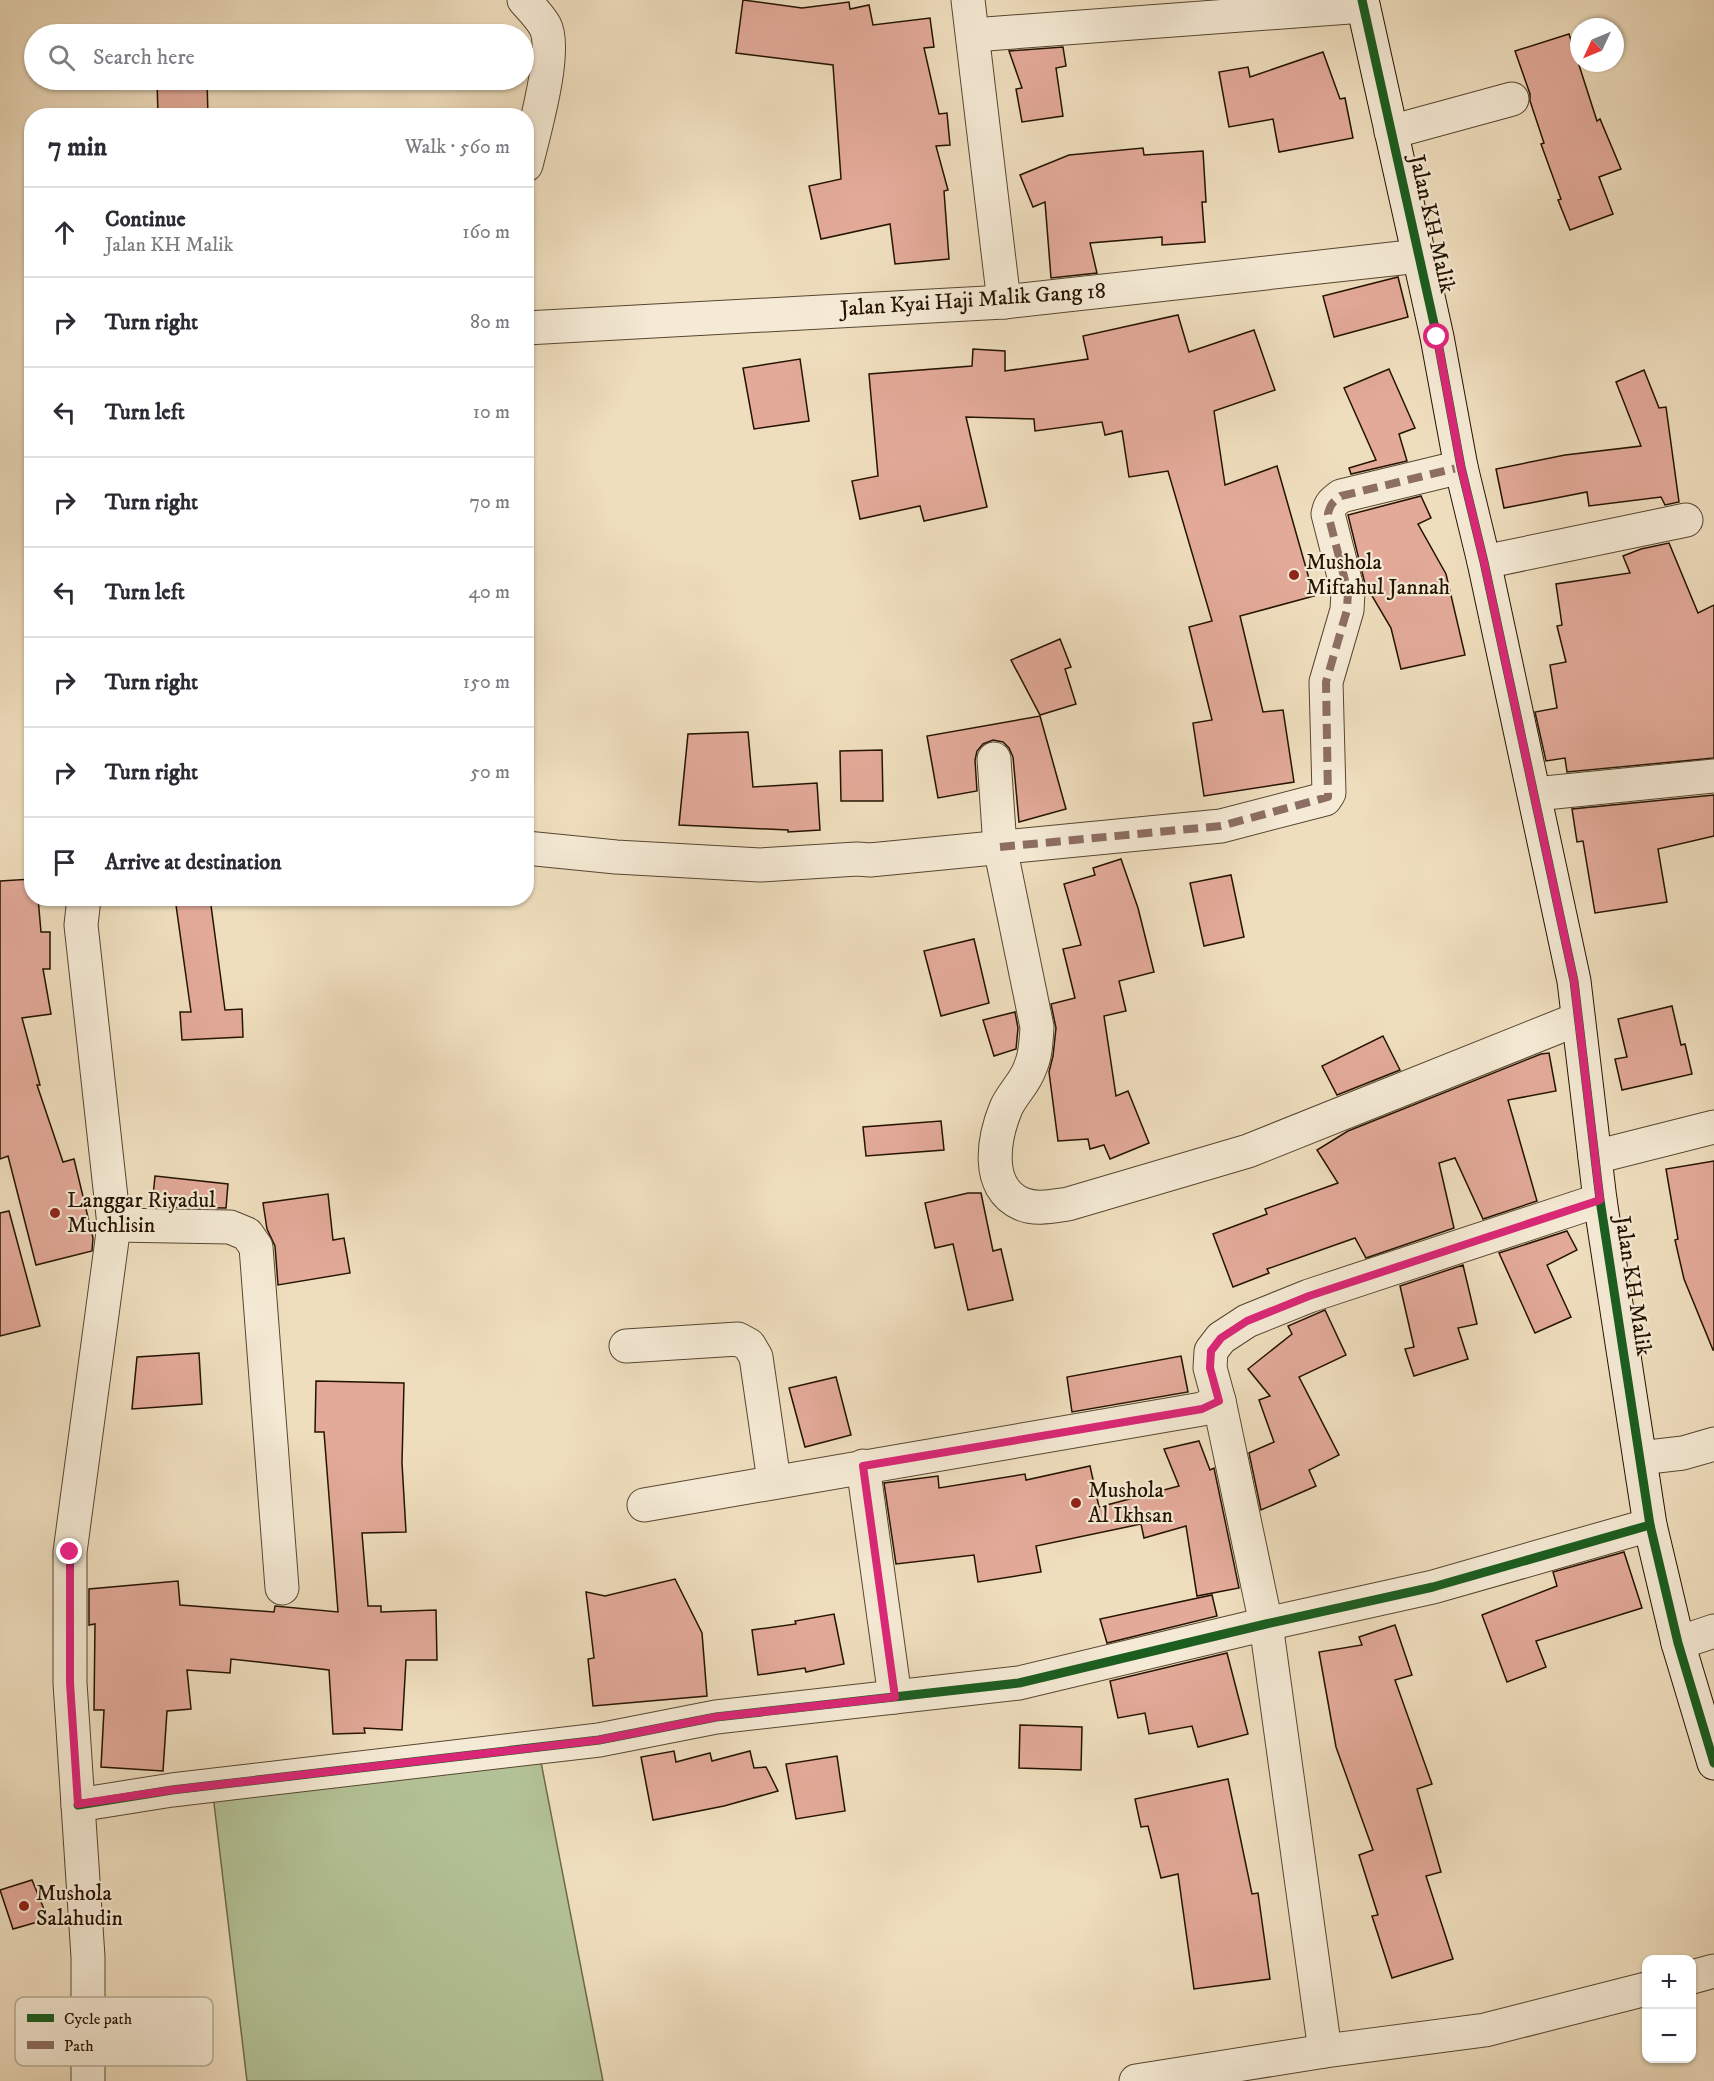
<!DOCTYPE html>
<html lang="en">
<head>
<meta charset="utf-8">
<style>
	:root { --surface:#fff; --page:#f2f2f3; --text:#2b2b33; --muted:#7c7c81; --line:#e1e1e2 }
	body { margin:0; font-family:"IM FELL DW Pica",serif; background:var(--page); color:var(--text) }
	.controls { position:absolute; right:18px; bottom:18px; display:grid; overflow:hidden; border-radius:12px; box-shadow:0 2px 4px #0004 }
	.controls button { width:54px; height:54px; display:grid; place-items:center; padding:0; border:0; border-bottom:2px solid var(--line); background:var(--surface); color:var(--text); font:30px sans-serif }
	.compass { position:absolute; left:1570px; top:18px; width:54px; height:54px; border-radius:50%; background:var(--surface); box-shadow:0 2px 4px #0004; rotate:226deg }
	.stop { position:absolute; width:18px; height:18px; margin:-14px; border:4px solid #db2777; border-radius:50%; background:#fff }
	.stop.end { background:#db2777; border-color:#fff; box-shadow:0 2px 6px #0008 }
	.list { margin:0; padding:0; list-style:none }
	h2 { display:flex; justify-content:space-between; align-items:center; height:78px; margin:0; padding:0 24px; font-size:26px }
	h2 small { font-size:20px; font-weight:400; color:var(--muted) }
	.list li { display:grid; grid-template-columns:39px 1fr auto; gap:18px; align-items:center; box-sizing:border-box; height:90px; padding:0 24px; border-top:2px solid var(--line) }
	.list b { display:block; font-size:22px; white-space:nowrap }
	.list p { margin:0; font-size:20px; white-space:nowrap; color:var(--muted) }
	.list em { font-size:20px; font-style:normal; color:var(--muted) }
	.icon { flex:none; width:33px; height:33px; fill:none; stroke:currentColor; stroke-width:2; stroke-linecap:round; stroke-linejoin:round }
	.map { position:relative; flex:none; width:1714px; height:2081px; overflow:hidden }
	.search { position:absolute; background:var(--surface); box-shadow:0 2px 4px #0004; left:24px; top:24px; width:510px; height:66px; display:flex; align-items:center; gap:15px; box-sizing:border-box; padding:0 21px; border-radius:33px; color:var(--muted); font-size:22px }
	.panel { position:absolute; background:var(--surface); box-shadow:0 2px 4px #0004; left:24px; top:108px; width:510px; height:798px; border-radius:24px }
	.map>svg:first-child { display:block }
	.green { fill:#b3c296; stroke:#6c6a4b; stroke-width:1.5 }
	.building { fill:#e3aa99; stroke:#241300; stroke-width:1.5 }
	.lines { fill:none; stroke-linecap:round; stroke-linejoin:round }
	.street-casing { stroke:#574630; stroke-width:35 }
	.secondary-casing { stroke:#241300; stroke-width:35 }
	.street { stroke:#f5ead5; stroke-width:33 }
	.secondary { stroke:#f5ead5; stroke-width:33 }
	.quiet { stroke:#8d6e63; stroke-width:8; stroke-dasharray:15 8; stroke-linecap:butt }
	.cycleway-casing { stroke:#f5ead5; stroke-width:13 }
	.cycleway { stroke:#1b5e20; stroke-width:9 }
	.route { stroke:#db2777; stroke-width:8 }
	.poi-dot { fill:#8f2418; stroke:#f5ead5; stroke-width:2 }
	.labels { text-anchor:middle; dominant-baseline:central; stroke-width:4.5; stroke-linejoin:round; paint-order:stroke }
	.street-label { font-size:22px; fill:#241300; stroke:#f5ead5 }
	.poi-label { font-size:22px; fill:#241300; stroke:#f5ead5; text-anchor:start }
	.key { fill:#f5ead5; stroke:#b6aa95; stroke-width:1.5 }
	.key-label { font-size:16px; fill:#241300 }
</style>
</head>
<body>
<div class="map">
<svg width="1714" height="2081" viewBox="0 0 1714 2081">
	<rect width="100%" height="100%" fill="#efdebe"/>
	<filter id="stains"><feTurbulence type="fractalNoise" baseFrequency=".00333" numOctaves="4"/><feColorMatrix values="0 0 0 0 .2 0 0 0 0 .09 0 0 0 0 .02 0 0 0 .5 -.17"/></filter>
	<radialGradient id="worn" r=".72"><stop offset=".6" stop-color="#630" stop-opacity="0"/><stop offset="1" stop-color="#630" stop-opacity=".3"/></radialGradient>
	<path class="green" d="M540,1757L603,2081H247L213,1795Z"/>
	<g class="building">
		<path d="M743,0L802,8L849,2L850,9L869,5L873,25L930,18L934,47L924,48L939,114L947,113L950,145L936,146L948,190L944,191L949,259L895,264L890,224L821,239L809,186L841,179L833,65L736,53Z"/>
		<path d="M1569,34L1597,121L1600,119L1621,169L1599,177L1613,214L1570,230L1558,200L1561,199L1541,144L1544,143L1530,101V94L1515,51Z"/>
		<path d="M1063,47L1066,66L1056,68L1063,116L1022,122L1016,89L1022,88L1009,51Z"/>
		<path d="M1323,52L1340,99L1345,98L1353,138L1279,152L1273,119L1229,127L1219,72L1248,67L1250,77Z"/>
		<path d="M157,80H207L208,116H158Z"/>
		<path d="M1143,148L1144,155L1203,151L1206,202H1202L1205,242L1162,245V237L1090,243L1097,273L1051,278L1045,202L1033,207L1020,175L1069,155Z"/>
		<path d="M1398,277L1408,317L1334,337L1323,296Z"/>
		<path d="M1178,315L1189,352L1254,330L1275,390L1214,411L1225,485L1277,466L1314,596L1240,616L1263,712L1283,710L1294,782L1204,796L1193,723L1212,720L1189,627L1212,621L1168,471L1129,477L1122,431L1105,435L1102,422L1035,431L1034,419L966,417L987,507L924,521L920,506L860,519L852,481L878,476L869,374L972,366L973,349L1005,351V371L1088,359L1083,336Z"/>
		<path d="M800,359L809,421L754,429L743,368Z"/>
		<path d="M1389,369L1415,428L1399,434L1407,461L1351,474L1349,468L1376,460L1344,388Z"/>
		<path d="M1644,370L1659,408L1666,407L1679,502L1665,505L1661,497L1589,506L1587,492L1504,508L1496,469L1565,455L1641,446L1616,382Z"/>
		<path d="M1421,496L1431,518L1418,524L1446,574L1465,655L1401,669L1391,628L1365,584L1348,515Z"/>
		<path d="M1669,543L1698,613L1714,605V758L1567,772L1565,758L1546,761L1535,712L1557,708L1550,665L1566,662L1557,626L1562,625L1556,584L1630,573L1623,556L1641,549Z"/>
		<path d="M1060,639L1071,667L1065,669L1076,704L1040,715L1011,660Z"/>
		<path d="M1040,716L1066,809L1019,822L1013,757L1009,748L1003,742L993,740L983,744L977,751L975,760L977,791L938,798L927,736Z"/>
		<path d="M748,732L753,787L817,783L820,830L788,832V830L679,825L688,734Z"/>
		<path d="M882,750L883,801H841L840,751Z"/>
		<path d="M1714,795V836L1658,849L1667,902L1595,913L1583,841L1577,842L1572,809Z"/>
		<path d="M1121,859L1138,908L1154,972L1119,981L1126,1011L1104,1016L1116,1096L1128,1091L1149,1143L1110,1159L1104,1145L1090,1149L1088,1139L1058,1141L1049,1072L1053,1056L1056,1028L1051,1004L1075,998L1063,949L1081,945L1064,884L1095,875L1093,868Z"/>
		<path d="M1231,875L1244,937L1204,946L1190,883Z"/>
		<path d="M32,879V898H38L41,932H50V969H43L51,1014L22,1018L40,1085H37L63,1162L74,1159L93,1238L92,1251L36,1265L8,1156L0,1159V881Z"/>
		<path d="M175,898H210L225,1010L242,1009L243,1037L182,1040L180,1012H191Z"/>
		<path d="M974,939L989,1003L941,1016L924,951Z"/>
		<path d="M1672,1006L1681,1045L1685,1044L1692,1074L1622,1090L1615,1059L1627,1057L1618,1019Z"/>
		<path d="M1015,1012L1018,1028L1016,1049L994,1056L983,1020Z"/>
		<path d="M1383,1036L1400,1070L1337,1095L1322,1066Z"/>
		<path d="M1549,1053L1556,1091L1508,1100L1537,1201L1483,1219L1455,1158L1439,1163L1454,1228L1366,1258L1355,1238L1267,1269L1269,1273L1233,1287L1213,1234L1267,1214L1265,1209L1338,1183L1317,1150L1348,1131L1541,1054Z"/>
		<path d="M941,1121L944,1150L866,1156L863,1127Z"/>
		<path d="M1714,1161V1350H1713L1684,1279L1675,1240L1678,1239L1666,1169Z"/>
		<path d="M155,1176L228,1184L226,1208L152,1207Z"/>
		<path d="M968,1193H981L993,1251L1001,1249L1013,1300L968,1310L953,1244L935,1248L925,1203Z"/>
		<path d="M328,1194L333,1240L344,1238L350,1273L278,1285L275,1246L267,1229L263,1203Z"/>
		<path d="M9,1211L40,1326L0,1336V1213Z"/>
		<path d="M1567,1231L1577,1250L1547,1265L1571,1317L1535,1333L1499,1253Z"/>
		<path d="M1463,1265L1477,1324L1458,1328L1468,1359L1414,1376L1405,1349L1414,1347L1400,1286Z"/>
		<path d="M1325,1310L1346,1355L1299,1377L1339,1455L1309,1470L1316,1486L1261,1510L1249,1453L1274,1442L1259,1400L1270,1396L1248,1369L1292,1334L1288,1326Z"/>
		<path d="M199,1353L202,1404L132,1409L137,1357Z"/>
		<path d="M1181,1356L1188,1392L1072,1412L1067,1377Z"/>
		<path d="M836,1377L851,1435L805,1447L789,1388Z"/>
		<path d="M316,1381L404,1383L402,1463L406,1532L362,1533L368,1606H381V1612L436,1610L437,1660H406L402,1730L364,1728L365,1733L333,1734L329,1670L231,1659L230,1673L187,1670L191,1709L167,1711L163,1771L101,1767L104,1710H94L95,1624L89,1625V1589L178,1581L180,1605L274,1612L275,1606L338,1612L324,1432H315Z"/>
		<path d="M1199,1441L1210,1470L1214,1468L1239,1588L1197,1596L1186,1526L1144,1538L1141,1524L1036,1546L1041,1572L978,1582L974,1555L896,1564L884,1483L938,1476L939,1488L1025,1474L1026,1480L1090,1466L1099,1507L1179,1486L1164,1449Z"/>
		<path d="M1624,1552L1642,1608L1536,1641L1546,1667L1507,1682L1482,1615L1557,1586L1553,1572Z"/>
		<path d="M675,1579L702,1633L707,1696L593,1706L588,1659L594,1658L586,1592L605,1596Z"/>
		<path d="M1212,1595L1217,1616L1107,1643L1100,1619Z"/>
		<path d="M834,1614L844,1664L806,1672L805,1668L758,1675L752,1630L796,1624L795,1621Z"/>
		<path d="M1395,1625L1412,1675L1395,1680L1432,1784L1417,1789L1441,1872L1426,1876L1453,1959L1392,1978L1372,1916L1378,1915L1359,1855L1373,1850L1336,1747L1319,1652L1362,1645L1359,1637Z"/>
		<path d="M1227,1653L1248,1734L1198,1747L1192,1726L1149,1734L1145,1713L1118,1718L1110,1681Z"/>
		<path d="M1020,1725L1082,1727L1081,1770L1019,1768Z"/>
		<path d="M674,1751L676,1762L710,1753L712,1761L750,1751L754,1768L766,1767L778,1791L724,1806L653,1820L641,1757Z"/>
		<path d="M837,1756L845,1811L796,1819L786,1764Z"/>
		<path d="M1228,1779L1252,1894L1258,1893L1270,1979L1194,1989L1178,1874L1161,1878L1148,1826L1141,1827L1135,1799Z"/>
		<path d="M32,1880L48,1919L13,1929L0,1890Z"/>
	</g>
	<g class="lines">
		<defs>
			<g id="street">
				<path d="M524,0C531,8 540,17 545,26C558,50 533,136 526,165"/>
				<path d="M968,0L1004,302"/>
				<path d="M973,35L1363,6"/>
				<path d="M1391,132L1512,99"/>
				<path d="M526,328L1004,302L1419,256"/>
				<path d="M1484,562L1686,520"/>
				<path d="M994,759L1000,847L1037,1027C1036,1041 1036,1055 1030,1068C1025,1083 1012,1094 1006,1108C994,1137 984,1188 1022,1204C1036,1210 1053,1206 1068,1204L1248,1151L1578,1019"/>
				<path d="M1535,794L1714,776"/>
				<path d="M526,848L616,857L760,865L857,859L870,860L1221,826L1325,799L1329,793L1326,682L1347,610L1348,592L1328,514C1330,504 1333,502 1341,496L1461,467"/>
				<path d="M84,898L81,925L114,1225L70,1552V1683L88,1957V2081"/>
				<path d="M1595,1157L1714,1127"/>
				<path d="M114,1225L230,1227L247,1234L256,1247L282,1588"/>
				<path d="M626,1346L738,1339L749,1345L756,1357L774,1481"/>
				<path d="M1219,1401L1266,1624L1325,2051"/>
				<path d="M1640,1458L1683,1453L1714,1444"/>
				<path d="M863,1466L895,1697"/>
				<path d="M644,1505L1202,1409L1219,1401L1210,1368L1211,1351L1221,1338L1247,1321L1309,1296L1600,1200"/>
				<path d="M1678,1643L1714,1631"/>
				<path d="M78,1805L172,1790L599,1740L716,1717L1019,1683L1266,1624L1433,1587L1650,1525"/>
				<path d="M1692,1977L1714,1971"/>
				<path d="M1136,2081L1325,2051L1485,2030L1646,1989"/>
			</g>
			<path id="secondary" d="M1362,0L1437,337L1461,467L1484,562L1574,981L1600,1200L1650,1525L1678,1643L1714,1763"/>
		</defs>
		<use href="#street" class="street-casing"/>
		<use href="#secondary" class="secondary-casing"/>
		<use href="#street" class="street"/>
		<use href="#secondary" class="secondary"/>
		<path class="quiet" d="M1000,847L1221,826L1328,797L1326,682L1347,610L1348,592L1328,514C1330,504 1333,502 1341,496L1461,467"/>
		<defs>
			<g id="cycleway">
				<path d="M1362,0L1437,337L1461,467L1484,562L1574,981L1600,1200L1650,1525L1678,1643L1714,1763"/>
				<path d="M78,1805L172,1790L599,1740L716,1717L1019,1683L1266,1624L1433,1587L1650,1525"/>
			</g>
		</defs>
		<use href="#cycleway" class="cycleway-casing"/>
		<use href="#cycleway" class="cycleway"/>
	</g>
	<g class="lines">
		<path class="route" d="M70,1552V1683L78,1804L172,1790L599,1740L716,1717L895,1697L863,1466L1202,1409L1219,1401L1210,1368L1211,1351L1221,1338L1247,1321L1309,1296L1600,1200L1574,981L1484,562L1461,467L1437,337"/>
	</g>
	<g class="poi-dot">
		<circle cx="1294" cy="575" r="6"/>
		<circle cx="55" cy="1213" r="6"/>
		<circle cx="1076" cy="1503" r="6"/>
		<circle cx="24" cy="1906" r="6"/>
	</g>
	<g class="labels">
		<g class="street-label">
			<text transform="translate(1432 224) rotate(77)">Jalan KH Malik</text>
			<text transform="translate(973 300) rotate(-4)">Jalan Kyai Haji Malik Gang 18</text>
			<text transform="translate(1633 1286) rotate(81)">Jalan KH Malik</text>
		</g>
		<g class="poi-label">
			<text x="1306" y="562">Mushola<tspan x="1306" dy="25">Miftahul Jannah</tspan></text>
			<text x="67" y="1200">Langgar Riyadul<tspan x="67" dy="25">Muchlisin</tspan></text>
			<text x="1088" y="1490">Mushola<tspan x="1088" dy="25">Al Ikhsan</tspan></text>
			<text x="36" y="1893">Mushola<tspan x="36" dy="25">Salahudin</tspan></text>
		</g>
	</g>
	<rect x="15" y="1997" width="198" height="69" rx="9" class="key"/>
	<rect x="27" y="2014" width="27" height="8" fill="#1b5e20"/>
	<rect x="27" y="2041" width="27" height="8" fill="#8d6e63"/>
	<g class="key-label">
		<text x="64" y="2024">Cycle path</text>
		<text x="64" y="2051">Path</text>
	</g>
	<rect width="100%" height="100%" filter="url(#stains)"/>
	<rect width="100%" height="100%" fill="url(#worn)"/>
</svg>
<div class="controls">
<button>+</button>
<button>−</button>
</div>
<svg class="compass" viewBox="-18 -18 36 36"><path d="M0-13l5 13h-10z" fill="#e53935"/><path d="M0 13l5-13h-10z" fill="#7c7c81"/></svg>
<div class="stop" style="left:1437px;top:337px"></div>
<div class="stop end" style="left:70px;top:1552px"></div>
<div class="search"><svg class="icon" aria-label="search" viewBox="0 0 24 24"><circle cx="10" cy="10" r="6"/><path d="M15 15l6 6"/></svg>Search here</div>
<section class="panel">
<h2>7 min<small>Walk · 560 m</small></h2>
<ul class="list">
<li><svg class="icon" aria-label="ahead" viewBox="0 0 24 24"><path d="M12 20V5M6 11l6-6 6 6"/></svg><div><b>Continue</b><p>Jalan KH Malik</p></div><em>160 m</em></li>
<li><svg class="icon" aria-label="right" viewBox="0 0 24 24"><path d="M7 20v-9h11M14 6l5 5-5 5"/></svg><div><b>Turn right</b></div><em>80 m</em></li>
<li><svg class="icon" aria-label="left" viewBox="0 0 24 24"><path d="M17 20v-9H6M10 6l-5 5 5 5"/></svg><div><b>Turn left</b></div><em>10 m</em></li>
<li><svg class="icon" aria-label="right" viewBox="0 0 24 24"><path d="M7 20v-9h11M14 6l5 5-5 5"/></svg><div><b>Turn right</b></div><em>70 m</em></li>
<li><svg class="icon" aria-label="left" viewBox="0 0 24 24"><path d="M17 20v-9H6M10 6l-5 5 5 5"/></svg><div><b>Turn left</b></div><em>40 m</em></li>
<li><svg class="icon" aria-label="right" viewBox="0 0 24 24"><path d="M7 20v-9h11M14 6l5 5-5 5"/></svg><div><b>Turn right</b></div><em>150 m</em></li>
<li><svg class="icon" aria-label="right" viewBox="0 0 24 24"><path d="M7 20v-9h11M14 6l5 5-5 5"/></svg><div><b>Turn right</b></div><em>50 m</em></li>
<li><svg class="icon" aria-label="arrive" viewBox="0 0 24 24"><path d="M6 21V4h12l-3 4 3 4H6"/></svg><div><b>Arrive at destination</b></div></li>
</ul>
</section>
</div>
</body>
</html>
